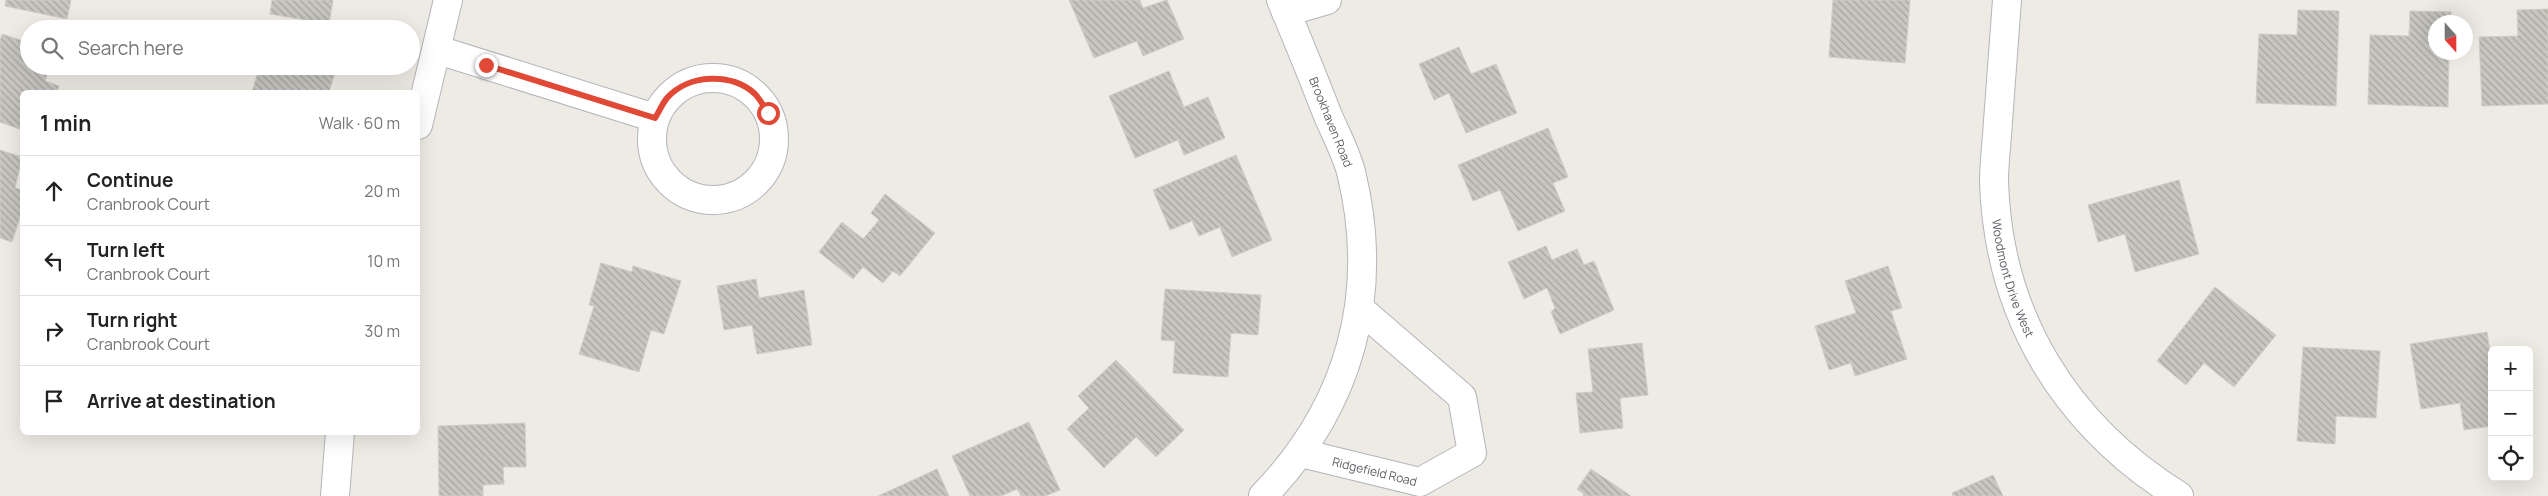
<!DOCTYPE html>
<html lang="en">
<head>
<meta charset="utf-8">
<style>
	:root { --surface:#fff; --page:#f6f6f6; --text:#222; --muted:#767676; --line:#e0e0e0 }
	body { margin:0; font-family:Manrope,sans-serif; background:var(--page); color:var(--text) }
	.controls { position:absolute; right:15px; bottom:15px; display:grid; overflow:hidden; border-radius:8px; box-shadow:0 5px 20px #0002 }
	.controls button { width:45px; height:45px; display:grid; place-items:center; padding:0; border:0; border-bottom:1px solid var(--line); background:var(--surface); color:var(--text); font:25px sans-serif }
	.compass { position:absolute; left:2428px; top:15px; width:45px; height:45px; border-radius:50%; background:var(--surface); box-shadow:0 5px 20px #0002; rotate:159deg }
	.stop { position:absolute; width:15px; height:15px; margin:-11px; border:4px solid #e04936; border-radius:50%; background:#fff }
	.stop.end { background:#e04936; border-color:#fff; box-shadow:0 1px 5px #0008 }
	.list { margin:0; padding:0; list-style:none }
	h2 { display:flex; justify-content:space-between; align-items:center; height:65px; margin:0; padding:0 20px; font-size:21px }
	h2 small { font-size:16px; font-weight:400; color:var(--muted) }
	.list li { display:grid; grid-template-columns:32px 1fr auto; gap:15px; align-items:center; box-sizing:border-box; height:70px; padding:0 20px; border-top:1px solid var(--line) }
	.list b { display:block; font-size:19px; white-space:nowrap }
	.list p { margin:0; font-size:16px; white-space:nowrap; color:var(--muted) }
	.list em { font-size:16px; font-style:normal; color:var(--muted) }
	.icon { flex:none; width:28px; height:28px; fill:none; stroke:currentColor; stroke-width:2; stroke-linecap:round; stroke-linejoin:round }
	.map { position:relative; flex:none; width:2548px; height:496px; overflow:hidden }
	.search { position:absolute; background:var(--surface); box-shadow:0 5px 20px #0002; left:20px; top:20px; width:400px; height:55px; display:flex; align-items:center; gap:12px; box-sizing:border-box; padding:0 18px; border-radius:28px; color:var(--muted); font-size:19px }
	.panel { position:absolute; background:var(--surface); box-shadow:0 5px 20px #0002; left:20px; top:90px; width:400px; height:345px; border-radius:8px }
	.map>svg:first-child { display:block }
	.building { fill:url(#building-back-hatch); stroke:#d1cdc2 }
	.lines { fill:none; stroke-linecap:round; stroke-linejoin:round }
	.minor-casing { stroke:#b3b5ba; stroke-width:30 }
	.minor { stroke:#fff; stroke-width:28 }
	.route { stroke:#e04936; stroke-width:6 }
	.labels { text-anchor:middle; dominant-baseline:central; stroke-width:4.5; stroke-linejoin:round; paint-order:stroke }
	.street-label { font-size:12px; fill:#5b5e63; stroke:#fff }
</style>
</head>
<body>
<div class="map">
<svg width="2548" height="496" viewBox="0 0 2548 496">
	<defs>
		<pattern id="building-back-hatch" width="6" height="6" patternUnits="userSpaceOnUse" patternTransform="scale(1.25)"><rect width="6" height="6" fill="#c8c6c0"/><path d="M-1 5l2 2M0 0l6 6M5-1l2 2" fill="none" stroke="#a5a4a0"/></pattern>
	</defs>
	<rect width="100%" height="100%" fill="#edebe3"/>
	<g class="building">
		<path d="M6,0H71L67,19L5,6Z"/>
		<path d="M272,0H333L329,24L270,14Z"/>
		<path d="M1069,0H1140L1143,8L1167,0L1184,39L1143,56L1137,41L1094,58Z"/>
		<path d="M1833,0H1910L1905,63L1829,57Z"/>
		<path d="M2548,9V104L2482,106L2479,37L2518,36L2517,10Z"/>
		<path d="M2298,10L2339,11L2336,106L2256,103L2259,34L2297,35Z"/>
		<path d="M2410,11L2451,12L2450,22H2436V52H2449L2448,107L2368,104L2370,35L2409,36Z"/>
		<path d="M2,34L29,43V66H50L45,81L59,86L57,92H22V130L0,122V41Z"/>
		<path d="M1459,47L1471,74L1496,64L1517,113L1466,133L1449,93L1434,100L1419,64Z"/>
		<path d="M260,66L290,73L292,66H337L329,92L311,90V92H252Z"/>
		<path d="M1169,71L1184,107L1208,97L1225,138L1184,155L1178,140L1135,158L1109,96Z"/>
		<path d="M1548,128L1568,177L1553,183L1565,211L1518,231L1500,190L1473,201L1458,165Z"/>
		<path d="M0,150L22,157L15,188L22,190V211L12,242L0,238Z"/>
		<path d="M1236,155L1272,240L1232,257L1220,227L1199,236L1192,221L1170,230L1153,190Z"/>
		<path d="M2179,180L2199,254L2135,272L2125,234L2098,242L2088,205Z"/>
		<path d="M885,194L935,233L900,276L893,271L883,283L863,267L853,279L819,252L842,222L863,239L879,220L871,213Z"/>
		<path d="M1546,246L1552,260L1577,249L1584,265L1594,261L1614,310L1560,334L1551,312L1555,308L1547,288L1524,299L1508,262Z"/>
		<path d="M601,263L632,272L633,266L681,281L664,334L651,330L639,372L579,354L594,306L589,305Z"/>
		<path d="M1888,266L1902,308L1891,311L1907,359L1855,376L1851,363L1829,370L1815,326L1856,313L1845,281Z"/>
		<path d="M756,279L759,298L804,290L812,345L757,354L752,325L724,330L717,286Z"/>
		<path d="M2215,287L2276,335L2234,387L2204,363L2186,385L2157,361Z"/>
		<path d="M1165,289L1261,295L1258,335L1231,333L1228,377L1173,373L1175,341L1161,340Z"/>
		<path d="M2487,332L2492,364V426L2464,430L2460,403L2421,409L2410,344Z"/>
		<path d="M1642,343L1648,395L1620,398L1623,428L1580,433L1576,393L1593,392L1588,349Z"/>
		<path d="M2303,347L2380,351L2376,418L2336,416L2335,444L2297,441Z"/>
		<path d="M1116,360L1184,430L1156,457L1136,437L1104,468L1067,429L1089,408L1078,396Z"/>
		<path d="M1029,422L1060,490L1045,496H1021L1017,489L1001,496H970L952,456Z"/>
		<path d="M525,423L526,467H503L504,484L483,485V496H439L438,426Z"/>
		<path d="M937,469L949,496H878Z"/>
		<path d="M1591,469L1631,496H1583L1584,494L1577,489Z"/>
		<path d="M1993,475L2003,496H1953L1952,493Z"/>
	</g>
	<g class="lines">
		<defs>
			<g id="minor">
				<path id="s1" d="M2007,0C2004,40 2001,80 1998,121C1997,141 1994,161 1994,181C1998,316 2065,425 2179,496"/>
				<path d="M1286,12L1327,0"/>
				<path d="M438,50L655,118"/>
				<circle cx="713" cy="139" r="61"/>
				<path d="M418,125L448,0"/>
				<path id="s2" d="M1301,453L1420,482L1472,453L1462,397L1359,308"/>
				<path d="M335,496L340,432"/>
				<path d="M1263,496C1350,406 1381,294 1351,172C1346,153 1336,134 1328,116C1313,77 1297,38 1281,0"/>
			</g>
		</defs>
		<use href="#minor" class="minor-casing"/>
		<use href="#minor" class="minor"/>
	</g>
	<g class="lines">
		<path class="route" d="M486,65L655,118C659,112 662,104 667,98C688,74 732,72 755,94C760,99 764,107 768,113"/>
	</g>
	<g class="labels">
		<g class="street-label">
			<text transform="translate(1331 122) rotate(68)">Brookhaven Road</text>
			<text stroke="none"><textPath href="#s1" startOffset="281">Woodmont Drive West</textPath></text>
			<text stroke="none"><textPath href="#s2" startOffset="76">Ridgefield Road</textPath></text>
		</g>
	</g>
</svg>
<div class="controls">
<button>+</button>
<button>−</button>
<button><svg class="icon" aria-label="locate" viewBox="0 0 24 24"><circle cx="12" cy="12" r="6"/><path d="M12 2v4M12 18v4M2 12h4M18 12h4"/></svg></button>
</div>
<svg class="compass" viewBox="-18 -18 36 36"><path d="M0-13l5 13h-10z" fill="#e53935"/><path d="M0 13l5-13h-10z" fill="#767676"/></svg>
<div class="stop" style="left:768px;top:113px"></div>
<div class="stop end" style="left:486px;top:65px"></div>
<div class="search"><svg class="icon" aria-label="search" viewBox="0 0 24 24"><circle cx="10" cy="10" r="6"/><path d="M15 15l6 6"/></svg>Search here</div>
<section class="panel">
<h2>1 min<small>Walk · 60 m</small></h2>
<ul class="list">
<li><svg class="icon" aria-label="ahead" viewBox="0 0 24 24"><path d="M12 20V5M6 11l6-6 6 6"/></svg><div><b>Continue</b><p>Cranbrook Court</p></div><em>20 m</em></li>
<li><svg class="icon" aria-label="left" viewBox="0 0 24 24"><path d="M17 20v-9H6M10 6l-5 5 5 5"/></svg><div><b>Turn left</b><p>Cranbrook Court</p></div><em>10 m</em></li>
<li><svg class="icon" aria-label="right" viewBox="0 0 24 24"><path d="M7 20v-9h11M14 6l5 5-5 5"/></svg><div><b>Turn right</b><p>Cranbrook Court</p></div><em>30 m</em></li>
<li><svg class="icon" aria-label="arrive" viewBox="0 0 24 24"><path d="M6 21V4h12l-3 4 3 4H6"/></svg><div><b>Arrive at destination</b></div></li>
</ul>
</section>
</div>
</body>
</html>
